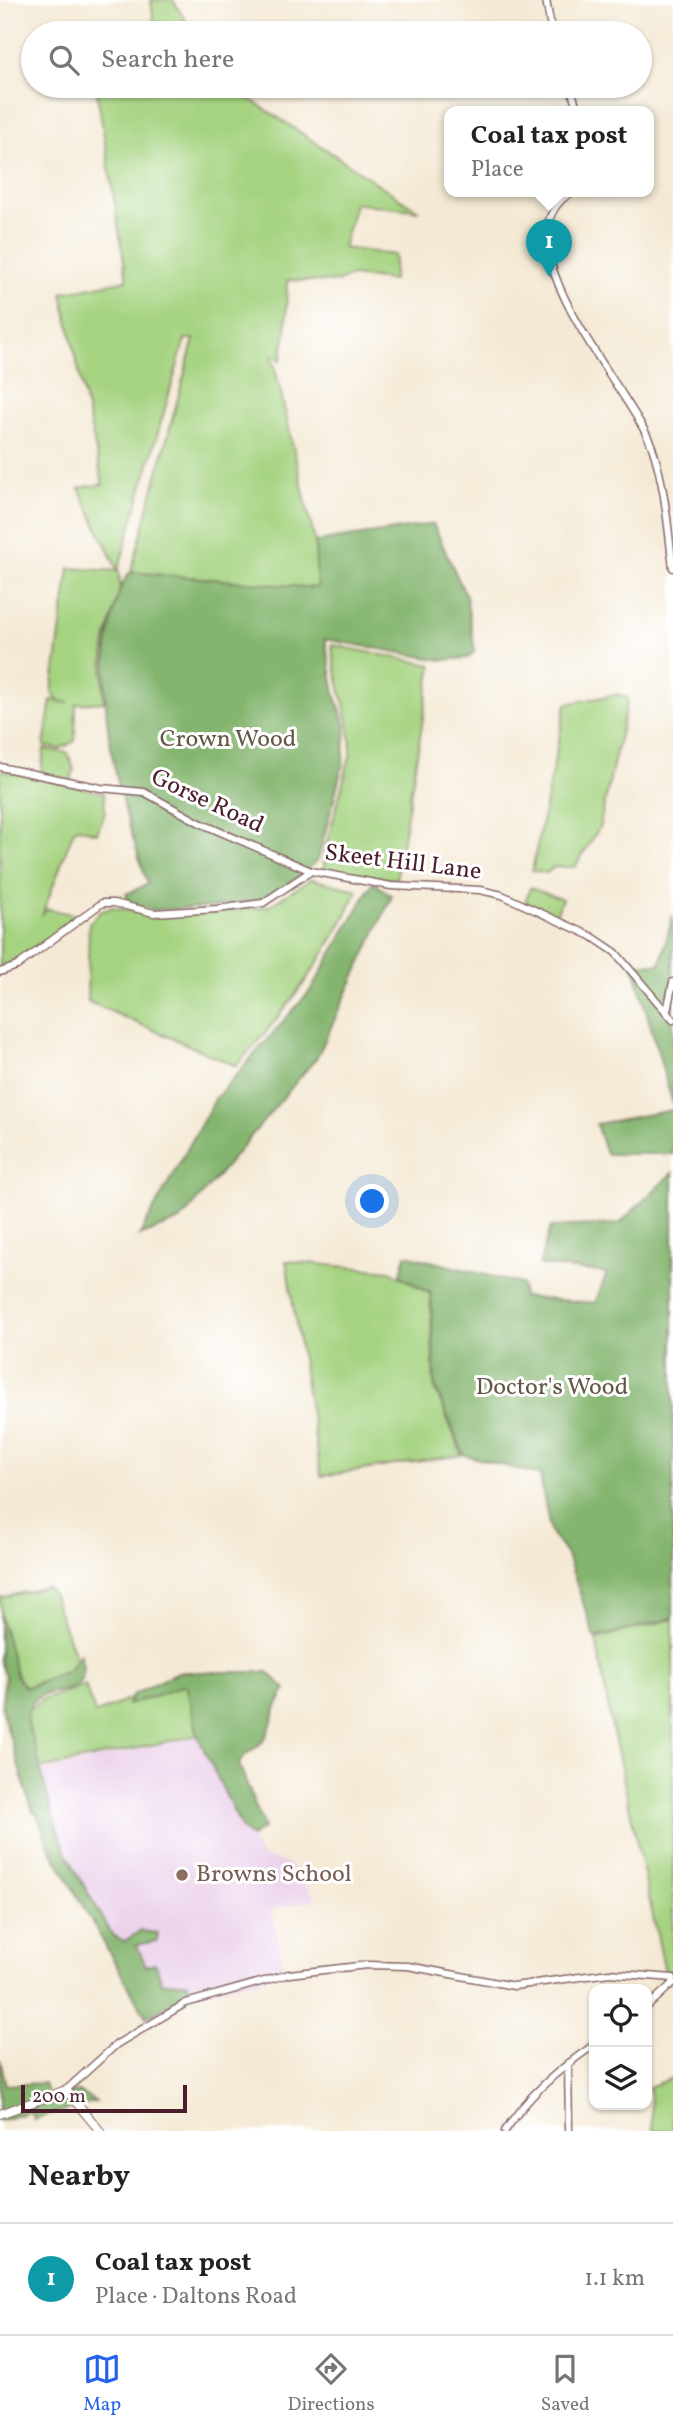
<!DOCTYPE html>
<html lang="en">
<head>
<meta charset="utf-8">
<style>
	:root { --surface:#fff; --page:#f2f2f2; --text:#222; --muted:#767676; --line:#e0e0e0; --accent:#2563eb }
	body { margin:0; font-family:Vollkorn,serif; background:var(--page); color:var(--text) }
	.controls { position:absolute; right:21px; bottom:21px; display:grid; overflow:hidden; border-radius:14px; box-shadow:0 2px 5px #0004 }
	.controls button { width:63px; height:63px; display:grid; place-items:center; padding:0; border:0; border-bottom:2px solid var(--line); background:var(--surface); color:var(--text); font:35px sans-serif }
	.scale { position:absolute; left:21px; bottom:18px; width:166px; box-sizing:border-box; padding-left:7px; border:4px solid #4a1f2b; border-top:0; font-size:19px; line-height:24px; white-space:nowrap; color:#4a1f2b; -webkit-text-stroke:5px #fff; paint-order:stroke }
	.you { position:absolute; left:373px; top:1202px; width:24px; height:24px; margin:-18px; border:5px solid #fff; border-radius:50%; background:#1a73e8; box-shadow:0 0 0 10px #1a73e833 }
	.badge { display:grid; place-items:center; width:46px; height:46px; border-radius:50%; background:var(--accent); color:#fff; font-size:23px; font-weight:700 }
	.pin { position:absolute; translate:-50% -58px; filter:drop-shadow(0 2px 4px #0008) }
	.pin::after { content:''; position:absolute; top:37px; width:24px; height:21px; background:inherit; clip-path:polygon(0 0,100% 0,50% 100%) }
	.popup { position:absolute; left:444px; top:106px; width:210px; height:91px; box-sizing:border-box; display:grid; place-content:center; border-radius:14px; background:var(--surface); filter:drop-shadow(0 2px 5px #0005); font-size:23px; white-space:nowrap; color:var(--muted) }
	.popup b { font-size:26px; color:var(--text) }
	.popup::after { content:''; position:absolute; left:50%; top:100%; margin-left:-14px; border:14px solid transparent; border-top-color:var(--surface) }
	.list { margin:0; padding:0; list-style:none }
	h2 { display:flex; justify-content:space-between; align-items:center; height:91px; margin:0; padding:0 28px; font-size:30px }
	h2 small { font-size:23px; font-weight:400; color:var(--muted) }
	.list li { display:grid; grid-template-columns:46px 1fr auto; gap:21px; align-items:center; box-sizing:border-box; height:112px; padding:0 28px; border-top:2px solid var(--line) }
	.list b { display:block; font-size:26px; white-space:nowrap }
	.list p { margin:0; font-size:23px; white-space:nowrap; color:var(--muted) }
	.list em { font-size:23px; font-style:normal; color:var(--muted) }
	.icon { flex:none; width:38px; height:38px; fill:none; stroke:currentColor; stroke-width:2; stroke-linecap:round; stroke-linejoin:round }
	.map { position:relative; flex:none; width:673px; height:2131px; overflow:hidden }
	.search { position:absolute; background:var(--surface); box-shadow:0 2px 5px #0004; left:21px; right:21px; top:21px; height:77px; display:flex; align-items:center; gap:18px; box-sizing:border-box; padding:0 24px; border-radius:38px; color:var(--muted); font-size:26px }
	.sheet { height:203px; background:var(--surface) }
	nav { display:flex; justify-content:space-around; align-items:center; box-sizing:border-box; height:98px; border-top:2px solid var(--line); background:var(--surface); font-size:19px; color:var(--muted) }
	nav a { display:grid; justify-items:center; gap:4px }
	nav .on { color:var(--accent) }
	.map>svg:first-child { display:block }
	.built { fill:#ebd1eb }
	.green { fill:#a5d380; stroke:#787956; stroke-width:2 }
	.forest { fill:#84b56e; stroke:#676a4c; stroke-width:2 }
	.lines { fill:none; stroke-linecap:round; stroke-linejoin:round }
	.minor-casing { stroke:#866666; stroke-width:9 }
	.tertiary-casing { stroke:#866666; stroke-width:10 }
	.minor { stroke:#fff; stroke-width:6 }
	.tertiary { stroke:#fff; stroke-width:8 }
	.education-dot { fill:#8d6e63; stroke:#fff; stroke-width:2.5 }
	.labels { text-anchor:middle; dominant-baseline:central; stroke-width:6; stroke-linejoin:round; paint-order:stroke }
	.park-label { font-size:24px; fill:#655544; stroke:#fff }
	.street-label { font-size:24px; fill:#4a1f2b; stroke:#fff }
	.education-label { font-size:24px; fill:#785e54; stroke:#fff; text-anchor:start }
</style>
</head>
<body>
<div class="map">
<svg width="673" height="2131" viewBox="0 0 673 2131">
	<rect width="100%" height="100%" fill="#fff"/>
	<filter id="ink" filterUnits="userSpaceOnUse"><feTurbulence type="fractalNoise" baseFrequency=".0143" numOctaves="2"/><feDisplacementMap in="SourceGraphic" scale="14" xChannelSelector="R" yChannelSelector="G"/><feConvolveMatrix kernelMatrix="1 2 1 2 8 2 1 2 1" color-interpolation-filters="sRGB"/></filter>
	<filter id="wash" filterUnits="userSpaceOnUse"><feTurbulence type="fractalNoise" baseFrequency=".00686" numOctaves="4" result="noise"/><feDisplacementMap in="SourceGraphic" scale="28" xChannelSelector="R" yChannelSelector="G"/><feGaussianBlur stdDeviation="1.57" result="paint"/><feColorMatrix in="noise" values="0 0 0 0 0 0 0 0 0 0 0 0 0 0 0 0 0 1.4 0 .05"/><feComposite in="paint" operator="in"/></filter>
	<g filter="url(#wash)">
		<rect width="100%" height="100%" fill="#f4e9d4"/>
		<path class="built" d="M229,1730L252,1842L260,1855L289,1864L316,1899L271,1909L286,1972L201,1994L148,2022L56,1855L19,1776Z"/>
		<g class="green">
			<path d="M151,0H173L193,33H155Z"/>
			<path d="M96,86H230L419,211L355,203L343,248L395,255L393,280L351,276L337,282L287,280L286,332L281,360L272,355L315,542L318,589L131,572L194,339H185L118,571C125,593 110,619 106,641C102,662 103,681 104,702L76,704L75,741L60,749L44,746L51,700L69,703L57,700L52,692L69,568L118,571L79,488L103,484L62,293L127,280Z"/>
			<path d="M332,645L432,665L396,880L325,870L323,857L351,753C351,716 335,681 332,645Z"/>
			<path d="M619,694L628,698L599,828L575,867H554L547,873L532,871L566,704Z"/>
			<path d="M44,749L68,753L74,770L71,780L41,774Z"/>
			<path d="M0,770L104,793L105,812L97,833L79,828L74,830L43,913L48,909L80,916L13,962L0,968Z"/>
			<path d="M311,879L358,890C328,956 285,1013 236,1066L87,1001L89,923L100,912L113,907L145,914L193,915L269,906Z"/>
			<path d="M530,888L562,899L556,915L525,903Z"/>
			<path d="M286,1261L390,1271L430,1294L434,1386L462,1455L321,1476Z"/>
			<path d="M46,1587L52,1593L76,1659L69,1670L24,1688C8,1663 0,1628 0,1598Z"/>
			<path d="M673,1619V1972H665L611,1722L596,1639Z"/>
			<path d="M186,1684L198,1735L40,1769L27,1718L28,1710L43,1700L85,1685L95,1714L132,1698L129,1704Z"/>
			<path d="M673,2078V2131H653L649,2087Z"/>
		</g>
		<g class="forest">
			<path d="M433,524L466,596L475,651L468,658L441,660L325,639L335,694L346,727L343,764L318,859L306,872L263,899L216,907L154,910L129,904L126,894L148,884C119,800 91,704 113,615C117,599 119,584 131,572L317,588L315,542Z"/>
			<path d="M373,882L392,896L317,1057L181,1220L139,1236L215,1099L311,990Z"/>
			<path d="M673,915V1105L633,964H660Z"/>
			<path d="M673,1110V1154H606L596,1124Z"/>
			<path d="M673,1172V1618L595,1638L567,1555L550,1531L540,1475L464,1455L435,1386L431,1293L400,1276L406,1255L522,1284L523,1297L595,1303L607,1273L539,1265L551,1227L619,1224Z"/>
			<path d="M0,1614L17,1678L26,1688L69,1670L80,1654C96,1709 39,1676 28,1711C24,1721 32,1737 35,1748C45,1785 53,1826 71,1861C84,1887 99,1911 113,1936L124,1941L141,1931L158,1933L157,1941L137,1945L146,1966L155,1963L162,1983L187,1982L192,1993L146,2017L50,1848L36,1813L33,1812L4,1718L2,1703L5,1676L0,1659Z"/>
			<path d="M178,1672H268L286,1689C273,1705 273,1729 263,1741C255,1750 245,1751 239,1764L264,1828L251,1837L242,1829L199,1739L186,1685L128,1705L133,1695Z"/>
			<path d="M0,2059L6,2085L44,2083L48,2096L78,2092L96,2102L33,2119L31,2111L0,2121Z"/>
		</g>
	</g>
	<g filter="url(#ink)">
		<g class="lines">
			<defs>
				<g id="minor">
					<path d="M546,0L552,33"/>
					<path d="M570,86L578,111"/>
					<path d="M574,191C488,237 633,392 652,447C665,485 668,528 673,568"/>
					<path d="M0,767L101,788L144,792L200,823L311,871L391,886L480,890L502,895L591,936L615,952L673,1020"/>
					<path d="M0,972L17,966L102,903H114L154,913L217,909L263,903L311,871"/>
					<path d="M667,1011L673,982"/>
					<path d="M647,2007L673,1983"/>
					<path d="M568,2063L569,2131"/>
					<path d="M66,2090L117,2044L186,2003L289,1974L367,1965L408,1966L514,1986L609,1973L673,1978"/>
					<path d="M505,2131C528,2095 559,2069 594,2045"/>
				</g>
				<path id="tertiary" d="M0,2114L66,2090L100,2131"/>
			</defs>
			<use href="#minor" class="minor-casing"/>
			<use href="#tertiary" class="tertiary-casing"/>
			<use href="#minor" class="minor"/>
			<use href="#tertiary" class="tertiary"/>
		</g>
	</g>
	<circle class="education-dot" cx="182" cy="1875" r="7"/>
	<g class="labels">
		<g class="park-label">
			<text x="228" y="740">Crown Wood</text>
			<text x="552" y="1388">Doctor's Wood</text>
		</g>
		<g class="street-label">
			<text transform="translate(207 802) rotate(25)">Gorse Road</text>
			<text transform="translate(403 863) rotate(7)">Skeet Hill Lane</text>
		</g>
		<g class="education-label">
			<text x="196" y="1875">Browns School</text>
		</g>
	</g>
</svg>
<div class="controls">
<button><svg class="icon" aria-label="locate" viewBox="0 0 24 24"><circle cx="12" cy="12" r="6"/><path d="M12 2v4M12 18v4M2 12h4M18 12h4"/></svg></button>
<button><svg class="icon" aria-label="layers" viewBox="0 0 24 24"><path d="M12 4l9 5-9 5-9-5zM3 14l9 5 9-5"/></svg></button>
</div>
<div class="scale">200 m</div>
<div class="you"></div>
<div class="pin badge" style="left:549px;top:277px;background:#0f9aa8">1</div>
<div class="popup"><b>Coal tax post</b>Place</div>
<div class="search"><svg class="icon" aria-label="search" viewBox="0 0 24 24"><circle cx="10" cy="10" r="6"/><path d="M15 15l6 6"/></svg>Search here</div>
</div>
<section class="sheet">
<h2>Nearby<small></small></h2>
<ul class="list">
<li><span class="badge" style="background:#0f9aa8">1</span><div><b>Coal tax post</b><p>Place · Daltons Road</p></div><em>1.1 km</em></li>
</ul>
</section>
<nav>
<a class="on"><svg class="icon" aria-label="map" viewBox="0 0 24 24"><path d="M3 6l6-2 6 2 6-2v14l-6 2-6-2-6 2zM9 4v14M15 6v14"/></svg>Map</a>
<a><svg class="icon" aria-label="directions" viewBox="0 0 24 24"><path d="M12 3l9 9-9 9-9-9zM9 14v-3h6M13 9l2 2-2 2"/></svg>Directions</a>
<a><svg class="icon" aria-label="saved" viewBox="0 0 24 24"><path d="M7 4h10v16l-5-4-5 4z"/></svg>Saved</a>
</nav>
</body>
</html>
